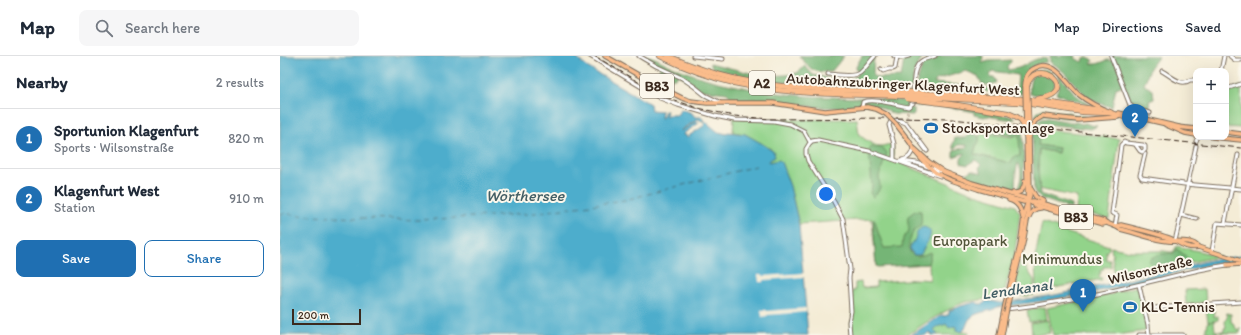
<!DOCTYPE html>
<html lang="en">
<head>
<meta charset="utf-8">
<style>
	:root { --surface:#fff; --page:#f6f6f7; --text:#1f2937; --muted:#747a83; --line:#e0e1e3; --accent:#1f6fb2 }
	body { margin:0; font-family:Itim,sans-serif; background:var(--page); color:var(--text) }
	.controls { position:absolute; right:12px; top:12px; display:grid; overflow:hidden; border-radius:8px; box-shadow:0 4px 16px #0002 }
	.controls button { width:36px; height:36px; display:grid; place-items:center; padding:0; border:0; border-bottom:1px solid var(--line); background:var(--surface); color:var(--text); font:20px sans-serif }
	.scale { position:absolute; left:12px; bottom:10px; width:69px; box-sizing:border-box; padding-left:4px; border:2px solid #3b2a1e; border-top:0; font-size:11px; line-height:14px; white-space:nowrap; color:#3b2a1e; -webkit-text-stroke:3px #fbf7ec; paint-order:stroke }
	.you { position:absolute; left:546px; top:138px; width:14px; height:14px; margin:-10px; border:3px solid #fff; border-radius:50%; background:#1a73e8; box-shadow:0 0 0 6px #1a73e833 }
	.badge { display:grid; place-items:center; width:26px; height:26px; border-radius:50%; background:var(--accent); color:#fff; font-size:13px; font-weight:700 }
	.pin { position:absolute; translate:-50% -33px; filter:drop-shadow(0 1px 2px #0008) }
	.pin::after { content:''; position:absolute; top:21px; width:14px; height:12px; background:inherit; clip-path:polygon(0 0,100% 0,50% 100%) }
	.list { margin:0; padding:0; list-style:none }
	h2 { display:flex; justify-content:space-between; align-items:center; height:52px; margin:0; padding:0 16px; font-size:17px }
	h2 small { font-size:13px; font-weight:400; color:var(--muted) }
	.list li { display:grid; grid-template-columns:26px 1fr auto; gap:12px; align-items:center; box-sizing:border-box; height:60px; padding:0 16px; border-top:1px solid var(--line) }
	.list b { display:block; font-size:15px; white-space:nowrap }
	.list p { margin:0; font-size:13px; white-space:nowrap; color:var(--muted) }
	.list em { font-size:13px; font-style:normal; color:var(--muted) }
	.actions { display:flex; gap:8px; padding:12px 16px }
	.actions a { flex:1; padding:9px 0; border:1px solid var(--accent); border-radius:8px; text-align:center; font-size:14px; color:var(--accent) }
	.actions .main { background:var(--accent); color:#fff }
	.icon { flex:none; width:22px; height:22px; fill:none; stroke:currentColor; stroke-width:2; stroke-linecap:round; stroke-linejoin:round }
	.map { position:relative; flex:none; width:961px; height:279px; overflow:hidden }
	header { display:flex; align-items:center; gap:24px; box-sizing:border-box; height:56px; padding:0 20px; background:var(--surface); border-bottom:1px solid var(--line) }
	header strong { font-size:19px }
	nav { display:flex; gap:22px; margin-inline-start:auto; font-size:14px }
	.search { width:280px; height:36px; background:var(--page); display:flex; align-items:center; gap:10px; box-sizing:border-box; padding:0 14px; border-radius:8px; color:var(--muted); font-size:15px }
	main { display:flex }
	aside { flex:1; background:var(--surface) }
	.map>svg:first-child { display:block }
	.green { fill:#92d38a; stroke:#667e54 }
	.forest { fill:#75b576; stroke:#58704a; fill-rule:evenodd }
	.water { fill:#4dadcc; stroke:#446c75 }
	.pier { fill:#f4ecd6 }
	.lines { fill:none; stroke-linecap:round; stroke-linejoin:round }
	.ferry { stroke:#425e64; stroke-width:1; stroke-dasharray:5 4; stroke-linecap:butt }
	.minor-tunnel { stroke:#cfc5b1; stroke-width:3; stroke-dasharray:3 1.5; stroke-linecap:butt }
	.minor-casing { stroke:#7c6e5e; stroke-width:5 }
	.major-casing { stroke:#7c6e5e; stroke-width:5.5 }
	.highway-casing { stroke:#7c6e5e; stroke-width:6 }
	.minor { stroke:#fff; stroke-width:3 }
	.major { stroke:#fabc8b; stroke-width:3.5 }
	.highway { stroke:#fabc8b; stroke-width:4.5 }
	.rail { stroke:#3b2a1e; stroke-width:1; stroke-dasharray:6 3; stroke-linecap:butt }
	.major-bridge-casing { stroke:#7c6e5e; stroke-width:5.5; stroke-linecap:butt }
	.highway-bridge-casing { stroke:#7c6e5e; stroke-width:6; stroke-linecap:butt }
	.major-bridge { stroke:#fabc8b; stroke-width:3.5 }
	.highway-bridge { stroke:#fabc8b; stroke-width:4.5 }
	.labels { text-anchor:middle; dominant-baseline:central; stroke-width:4; stroke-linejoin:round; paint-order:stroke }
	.shield { fill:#fbf7ec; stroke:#75685c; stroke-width:1 }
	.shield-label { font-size:14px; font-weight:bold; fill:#3b2a1e }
	.street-label { font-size:15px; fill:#3b2a1e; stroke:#fbf7ec }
	.poi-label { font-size:15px; fill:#3b2a1e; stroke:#fbf7ec; text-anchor:start }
	.park-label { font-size:15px; fill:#515439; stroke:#fbf7ec }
	.water-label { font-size:16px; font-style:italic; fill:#425e64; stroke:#fbf7ec }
</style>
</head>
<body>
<header>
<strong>Map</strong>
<div class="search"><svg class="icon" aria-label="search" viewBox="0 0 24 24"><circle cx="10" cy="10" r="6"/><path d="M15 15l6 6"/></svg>Search here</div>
<nav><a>Map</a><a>Directions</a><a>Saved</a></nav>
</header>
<main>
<aside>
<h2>Nearby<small>2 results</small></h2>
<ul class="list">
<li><span class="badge">1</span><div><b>Sportunion Klagenfurt</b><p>Sports · Wilsonstraße</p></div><em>820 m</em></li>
<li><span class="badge">2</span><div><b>Klagenfurt West</b><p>Station</p></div><em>910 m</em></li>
</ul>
<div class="actions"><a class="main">Save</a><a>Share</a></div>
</aside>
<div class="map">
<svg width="961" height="279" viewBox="0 0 961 279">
	<rect width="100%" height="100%" fill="#fbf7ec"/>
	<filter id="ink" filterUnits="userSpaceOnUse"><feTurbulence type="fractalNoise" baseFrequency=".025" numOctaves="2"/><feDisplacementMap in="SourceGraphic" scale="8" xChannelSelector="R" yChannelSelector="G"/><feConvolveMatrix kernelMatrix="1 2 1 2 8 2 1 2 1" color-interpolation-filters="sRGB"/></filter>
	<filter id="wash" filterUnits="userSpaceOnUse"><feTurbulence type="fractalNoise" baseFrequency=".012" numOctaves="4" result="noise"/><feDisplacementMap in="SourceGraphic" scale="16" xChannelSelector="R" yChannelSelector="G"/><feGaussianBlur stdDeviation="0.9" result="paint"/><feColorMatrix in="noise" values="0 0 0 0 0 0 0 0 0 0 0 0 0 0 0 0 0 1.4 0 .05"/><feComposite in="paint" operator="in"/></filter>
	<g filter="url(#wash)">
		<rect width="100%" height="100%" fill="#f4ecd6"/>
		<g class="green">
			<path d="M961,30V72L946,71V35Z"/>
			<path d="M454,61L487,64L577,63L579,79C585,83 593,90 600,90C607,90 606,87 613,90V104L692,137L735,150L740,157L735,195L725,234L715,242L685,246L675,250L650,264L627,279H571V265L573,262L572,235H575V227L581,226L582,232L596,231V226L640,223L650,224L649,208L596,210L592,163L519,168L510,130L501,106L495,105L490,107L488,104L494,102L491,93L481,87L465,78L453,76Z"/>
			<path d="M756,73L799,77L839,83L829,163L796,154L797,141L759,133L758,113L759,93L778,97L779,92L757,89L759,85Z"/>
			<path d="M702,77L732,81L739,79L740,101L730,107L694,98L696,90L699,86V80Z"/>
			<path d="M762,167L782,173V175L829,190V193L826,196V204H830L831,211H823V214H820L821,218H819V221L822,222L821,225H819L818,224L756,235L755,202Z"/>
			<path d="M897,190L940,200L835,223L831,191L850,195H884L890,196H893Z"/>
			<path d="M741,204L754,224V239L747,240L733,239L736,231V222Z"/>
			<path d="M858,230L867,269L866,275L835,279H773L767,252L833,238V237Z"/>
			<path d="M925,233L926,246L906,248L905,234Z"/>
			<path d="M765,251L767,263L749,266L747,254Z"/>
			<path d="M926,252H928L929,254L935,255L934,261L938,260V264L934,265L935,275H938V277L926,276V271H927L928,266L934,265L928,266Z"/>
			<path d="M946,257L951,258V266L953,267L957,274L960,272V277H940V275L944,276V272H946L945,266L948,259L946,258Z"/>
			<path d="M768,264L770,277L752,279L751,267Z"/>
			<path d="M666,268L675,270L681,276H689L688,279H658L654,274L658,270Z"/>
		</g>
		<g class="forest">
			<path d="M363,0C376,0 379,5 391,10C410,18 431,25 452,29C475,34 500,38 524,40C560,42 595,41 631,46L630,52L634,53V59L613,58L598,50L585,48L579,47L576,49L561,52L535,51L488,44H453L447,37L421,34L400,19L392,23L379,15L380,10Z"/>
			<path d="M519,0H564L551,16C531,16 533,15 519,0Z"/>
			<path d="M582,0H594L593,20L597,22L621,21L624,4L633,0H639L642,3L634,15L632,32C565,30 497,32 433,12L430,7L482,20L506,19L517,17L525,10L533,19C548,22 562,27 577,20L578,15H577L576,11Z"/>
			<path d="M658,0H703L702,7L709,5L731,4V6L727,10L728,14C732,13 737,13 741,11C749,7 757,0 767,3V6C746,9 742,18 742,38L701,35L635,32L643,8L648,4L658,2ZM686,15L698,20L702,28L708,29L716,27L717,26L714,21H711L709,19L712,15L738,19L737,31L731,34L654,27L656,24Z"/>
			<path d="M770,0H796L795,2L798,4L803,6L804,2L807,1L812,3L813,5L811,7C817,10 823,5 828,4L833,5L831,0H879L870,12L864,29L873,34L874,43L869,45L870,52L865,54L856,51L851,45L844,29L836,32L832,51C824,49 814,46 808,41C793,29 787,15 770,6Z"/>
			<path d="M763,13C766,14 769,14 772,17C776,22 776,34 770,37C764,40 756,38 750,38C749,27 750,16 763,13Z"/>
			<path d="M779,19L796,39L811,50L792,43H789L776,37C779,31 780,26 779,19Z"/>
			<path d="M635,46L712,56L733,61L736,63H726L707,60L704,61L694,59V56C675,52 655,48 636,50Z"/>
			<path d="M764,53L785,57L788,56L795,59L805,60L804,62C798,62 793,62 787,62C776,61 767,56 755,61L758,55Z"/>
			<path d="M768,62L790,66H796L802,68L805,67L810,69L817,70L811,73L756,67L761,63Z"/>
			<path d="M690,67L742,73L744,102L743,129L739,134H737C741,127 743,114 738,107L736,115L735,134L733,135L707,129L681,121V118L685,119L691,114L702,117L699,112L701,109L697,105L695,104L687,109L681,107V102L685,98V97L673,101V97L674,94L687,91V89H678L676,92H673V88L675,82H685L692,77L699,80V86L696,90L694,98L730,107L734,101L740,100L739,77L735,80L704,75V71L698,70L697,72H694L690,69Z"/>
			<path d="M752,73L757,76L759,85L758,89L779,92L778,97L759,93L758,113L760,138L791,149V153L760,142L757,139L754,135Z"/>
			<path d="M591,91L603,92L607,97L599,120L600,131L598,136L593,141L590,137L592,130L589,95Z"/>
			<path d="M635,155H641C641,159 642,165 641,168C640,171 636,172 634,175C629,183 624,200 639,200C643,200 647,197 651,196L648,208L597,211L596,210L593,164H595L598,176L604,192L622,191L623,182C634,172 626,172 628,160Z"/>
			<path d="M897,193L907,201L911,206L881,213L877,212L868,205C875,197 885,198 894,197Z"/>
		</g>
		<g class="water">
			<path d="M0,0H294L307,11L370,48L371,54L382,55L381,62H382L385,55H387L385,61H386L387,59H397L401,53L412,57L415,61H421L424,64L422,65L418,63L402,73L401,75L417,65L419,67L403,78V79H406L407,81L425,69L423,66L425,65L438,76L447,78L448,76L465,78L481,87L494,96L495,101L489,104V106L498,104L501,106L510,130L519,169L528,279H0Z"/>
			<path d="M643,171C657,173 648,185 644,192C643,193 642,197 641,198C639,199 637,199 634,199L630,194C630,189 632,189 634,185C638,178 635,175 643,171Z"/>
			<path d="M961,200V204C922,208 885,220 847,229C804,239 761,246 717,251C712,256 700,255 693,260C686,264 688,271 682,276L676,274V271L675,270L669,272L666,268C662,270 656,270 654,274L658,279H652L649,276L646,279H631L662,259L665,260L669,258V255L681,250L696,246L699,248H703L706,245H710L721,247L775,239L849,224L931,204Z"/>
		</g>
		<g class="pier">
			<path d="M524,217V221L484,224V226H479L478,219H483L484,220Z"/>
			<path d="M526,252V256L487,259V260L482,261L481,254H486L487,255Z"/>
		</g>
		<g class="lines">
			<path class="ferry" d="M0,157L27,160L139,164L248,158L345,144L476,110"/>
		</g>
	</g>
	<g filter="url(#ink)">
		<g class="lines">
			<path class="minor-tunnel" d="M626,67L627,63L628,51"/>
			<defs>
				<g id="minor">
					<path d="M310,0L380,42L398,49L435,60L454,64L494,65L510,68L524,75L530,86"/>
					<path d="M359,0L376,10L402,22L415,31L425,39L439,46"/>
					<path d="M413,0L443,3"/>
					<path d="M614,0L621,2L629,0"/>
					<path d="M831,0L850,49L855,53L870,57"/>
					<path d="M950,0L955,4H961"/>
					<path d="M601,13L603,15L609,13H613L615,12L617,1"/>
					<path d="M882,15C890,19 901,31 910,24H916"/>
					<path d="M941,15L944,0"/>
					<path d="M548,18C556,19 574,21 580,17C586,12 590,5 595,0"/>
					<path d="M946,33L961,28"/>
					<path d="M633,37C634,27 632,10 643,4C646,2 651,2 655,0"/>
					<path d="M582,51L583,46C596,42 615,49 628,51L633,47V43"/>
					<path d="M916,85L917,83"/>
					<path d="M865,98L860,119L862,122L904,128L961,133"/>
					<path d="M614,103V88L609,69L611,65L618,64L626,67L647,95"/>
					<path d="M622,104C628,103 632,99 633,92"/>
					<path d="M621,105L637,107L660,115"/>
					<path d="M901,159L917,163"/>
					<path d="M945,167L952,130L958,99"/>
					<path d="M835,170L837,159L832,157L841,89L844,86L846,87L863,89L865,90V94L862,96L860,95L855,88"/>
					<path d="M895,185L899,168L916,90"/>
					<path d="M932,195L937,167L961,169"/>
					<path d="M859,229L868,269L869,279"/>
					<path d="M874,252L961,246"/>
					<path d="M726,253C771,248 817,239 861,228C890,221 918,213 947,209"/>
					<path d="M570,279L569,266L571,255L569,222L570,213L563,163L554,146L528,105L526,98V93L529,88L532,85L538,84L589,95L660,120"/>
					<path d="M859,279H903"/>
				</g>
				<g id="major">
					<path d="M325,0L374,28L402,42L411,45L427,47H493L545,55L587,51L596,53L606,58"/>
					<path d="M745,30C745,22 748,15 755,12C774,1 787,28 798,38C808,46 819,52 831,56"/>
					<path d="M839,57L899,71"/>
					<path d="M763,60L798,64L838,61"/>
					<path d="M616,68L629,85"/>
					<path d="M886,69L905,77L916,79"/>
					<path d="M897,71L916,73"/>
					<path d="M946,76L961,78"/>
					<path d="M932,81L961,84"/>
					<path d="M628,83L637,98L645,107L656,117L671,124L698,133L744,146L753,145L824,165C828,169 835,169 840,173C854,176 873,184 888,185C897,186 912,183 918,191L961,205"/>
					<path d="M635,93L649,106L664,116L692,127L744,142L755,149L823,168L826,167"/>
					<path d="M751,133L756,141L763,145"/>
					<path d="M733,137C741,138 744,133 745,125"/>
					<path d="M729,144C738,146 741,153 743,162"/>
					<path d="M749,161C751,155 755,152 761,152"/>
					<path d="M836,170L841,169C856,173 871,176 886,181C897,184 905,194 918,191"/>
					<path d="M947,209L961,208"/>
					<path d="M730,238L743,187L748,159L746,80"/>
					<path d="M719,279L725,249L740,190L745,154L750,139L749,80"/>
					<path d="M722,279L726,257"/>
				</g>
				<g id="highway">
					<path d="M380,0C403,11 428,21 454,27C510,39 570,38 627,40"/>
					<path d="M388,0C409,9 430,17 452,22C509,35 569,34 628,36"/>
					<path d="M747,30C754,0 799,30 767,41C764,42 761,42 758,43"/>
					<path d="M638,37L743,43L820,54"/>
					<path d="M638,41L738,46L803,56L830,57L845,61"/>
					<path d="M638,44L677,49L728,57L737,61L741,64"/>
				</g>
			</defs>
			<use href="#minor" class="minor-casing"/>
			<use href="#major" class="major-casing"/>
			<use href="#highway" class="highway-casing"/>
			<use href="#minor" class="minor"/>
			<use href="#major" class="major"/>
			<use href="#highway" class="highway"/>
			<path class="rail" d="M315,0L360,27L391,43L418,52L454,60L491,63L613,62L671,63L961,92"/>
			<defs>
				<g id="major-bridge">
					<path d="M745,30L746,74"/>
					<path d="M606,58L616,68"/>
					<path d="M750,75L755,65L763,60"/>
					<path d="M726,257L730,238"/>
				</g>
				<g id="highway-bridge">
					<path d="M747,30L749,80"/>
					<path d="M628,36L638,37"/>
					<path d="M629,40L638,41"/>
					<path d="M627,43L638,44"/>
					<path d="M741,64L743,68L746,80"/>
				</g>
			</defs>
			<use href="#major-bridge" class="major-bridge-casing"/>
			<use href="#highway-bridge" class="highway-bridge-casing"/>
			<use href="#major-bridge" class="major-bridge"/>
			<use href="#highway-bridge" class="highway-bridge"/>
		</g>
	</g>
	<defs>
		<symbol id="stadium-bare" viewBox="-9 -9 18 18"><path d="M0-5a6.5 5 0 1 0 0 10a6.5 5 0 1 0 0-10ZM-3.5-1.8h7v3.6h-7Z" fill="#1f6fb2" stroke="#fbf7ec" stroke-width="2.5" paint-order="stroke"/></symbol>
	</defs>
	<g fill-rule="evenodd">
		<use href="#stadium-bare" x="641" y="62" width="20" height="20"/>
		<use href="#stadium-bare" x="840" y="241" width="20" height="20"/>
	</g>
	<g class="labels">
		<g class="shield">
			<rect x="469" y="15" width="26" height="24" rx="3"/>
			<rect x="360" y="18" width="34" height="24" rx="3"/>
			<rect x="779" y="149" width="34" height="24" rx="3"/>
		</g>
		<g class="shield-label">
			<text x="482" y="27">A2</text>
			<text x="377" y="30">B83</text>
			<text x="796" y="161">B83</text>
		</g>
		<g class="street-label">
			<text transform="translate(623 28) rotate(3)">Autobahnzubringer Klagenfurt West</text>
			<text transform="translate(870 214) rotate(-13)">Wilsonstraße</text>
		</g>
		<g class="poi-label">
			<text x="662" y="72">Stocksportanlage</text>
			<text x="861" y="251">KLC-Tennis</text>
		</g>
		<g class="park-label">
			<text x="690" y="185">Europapark</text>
			<text x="782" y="203">Minimundus</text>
		</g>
		<g class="water-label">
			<text x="245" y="139">Wörthersee</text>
			<text transform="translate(737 233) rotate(-8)">Lendkanal</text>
		</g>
	</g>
</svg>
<div class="controls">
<button>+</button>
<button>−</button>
</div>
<div class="scale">200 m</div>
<div class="you"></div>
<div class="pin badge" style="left:803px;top:256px">1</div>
<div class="pin badge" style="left:855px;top:81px">2</div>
</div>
</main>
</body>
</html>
